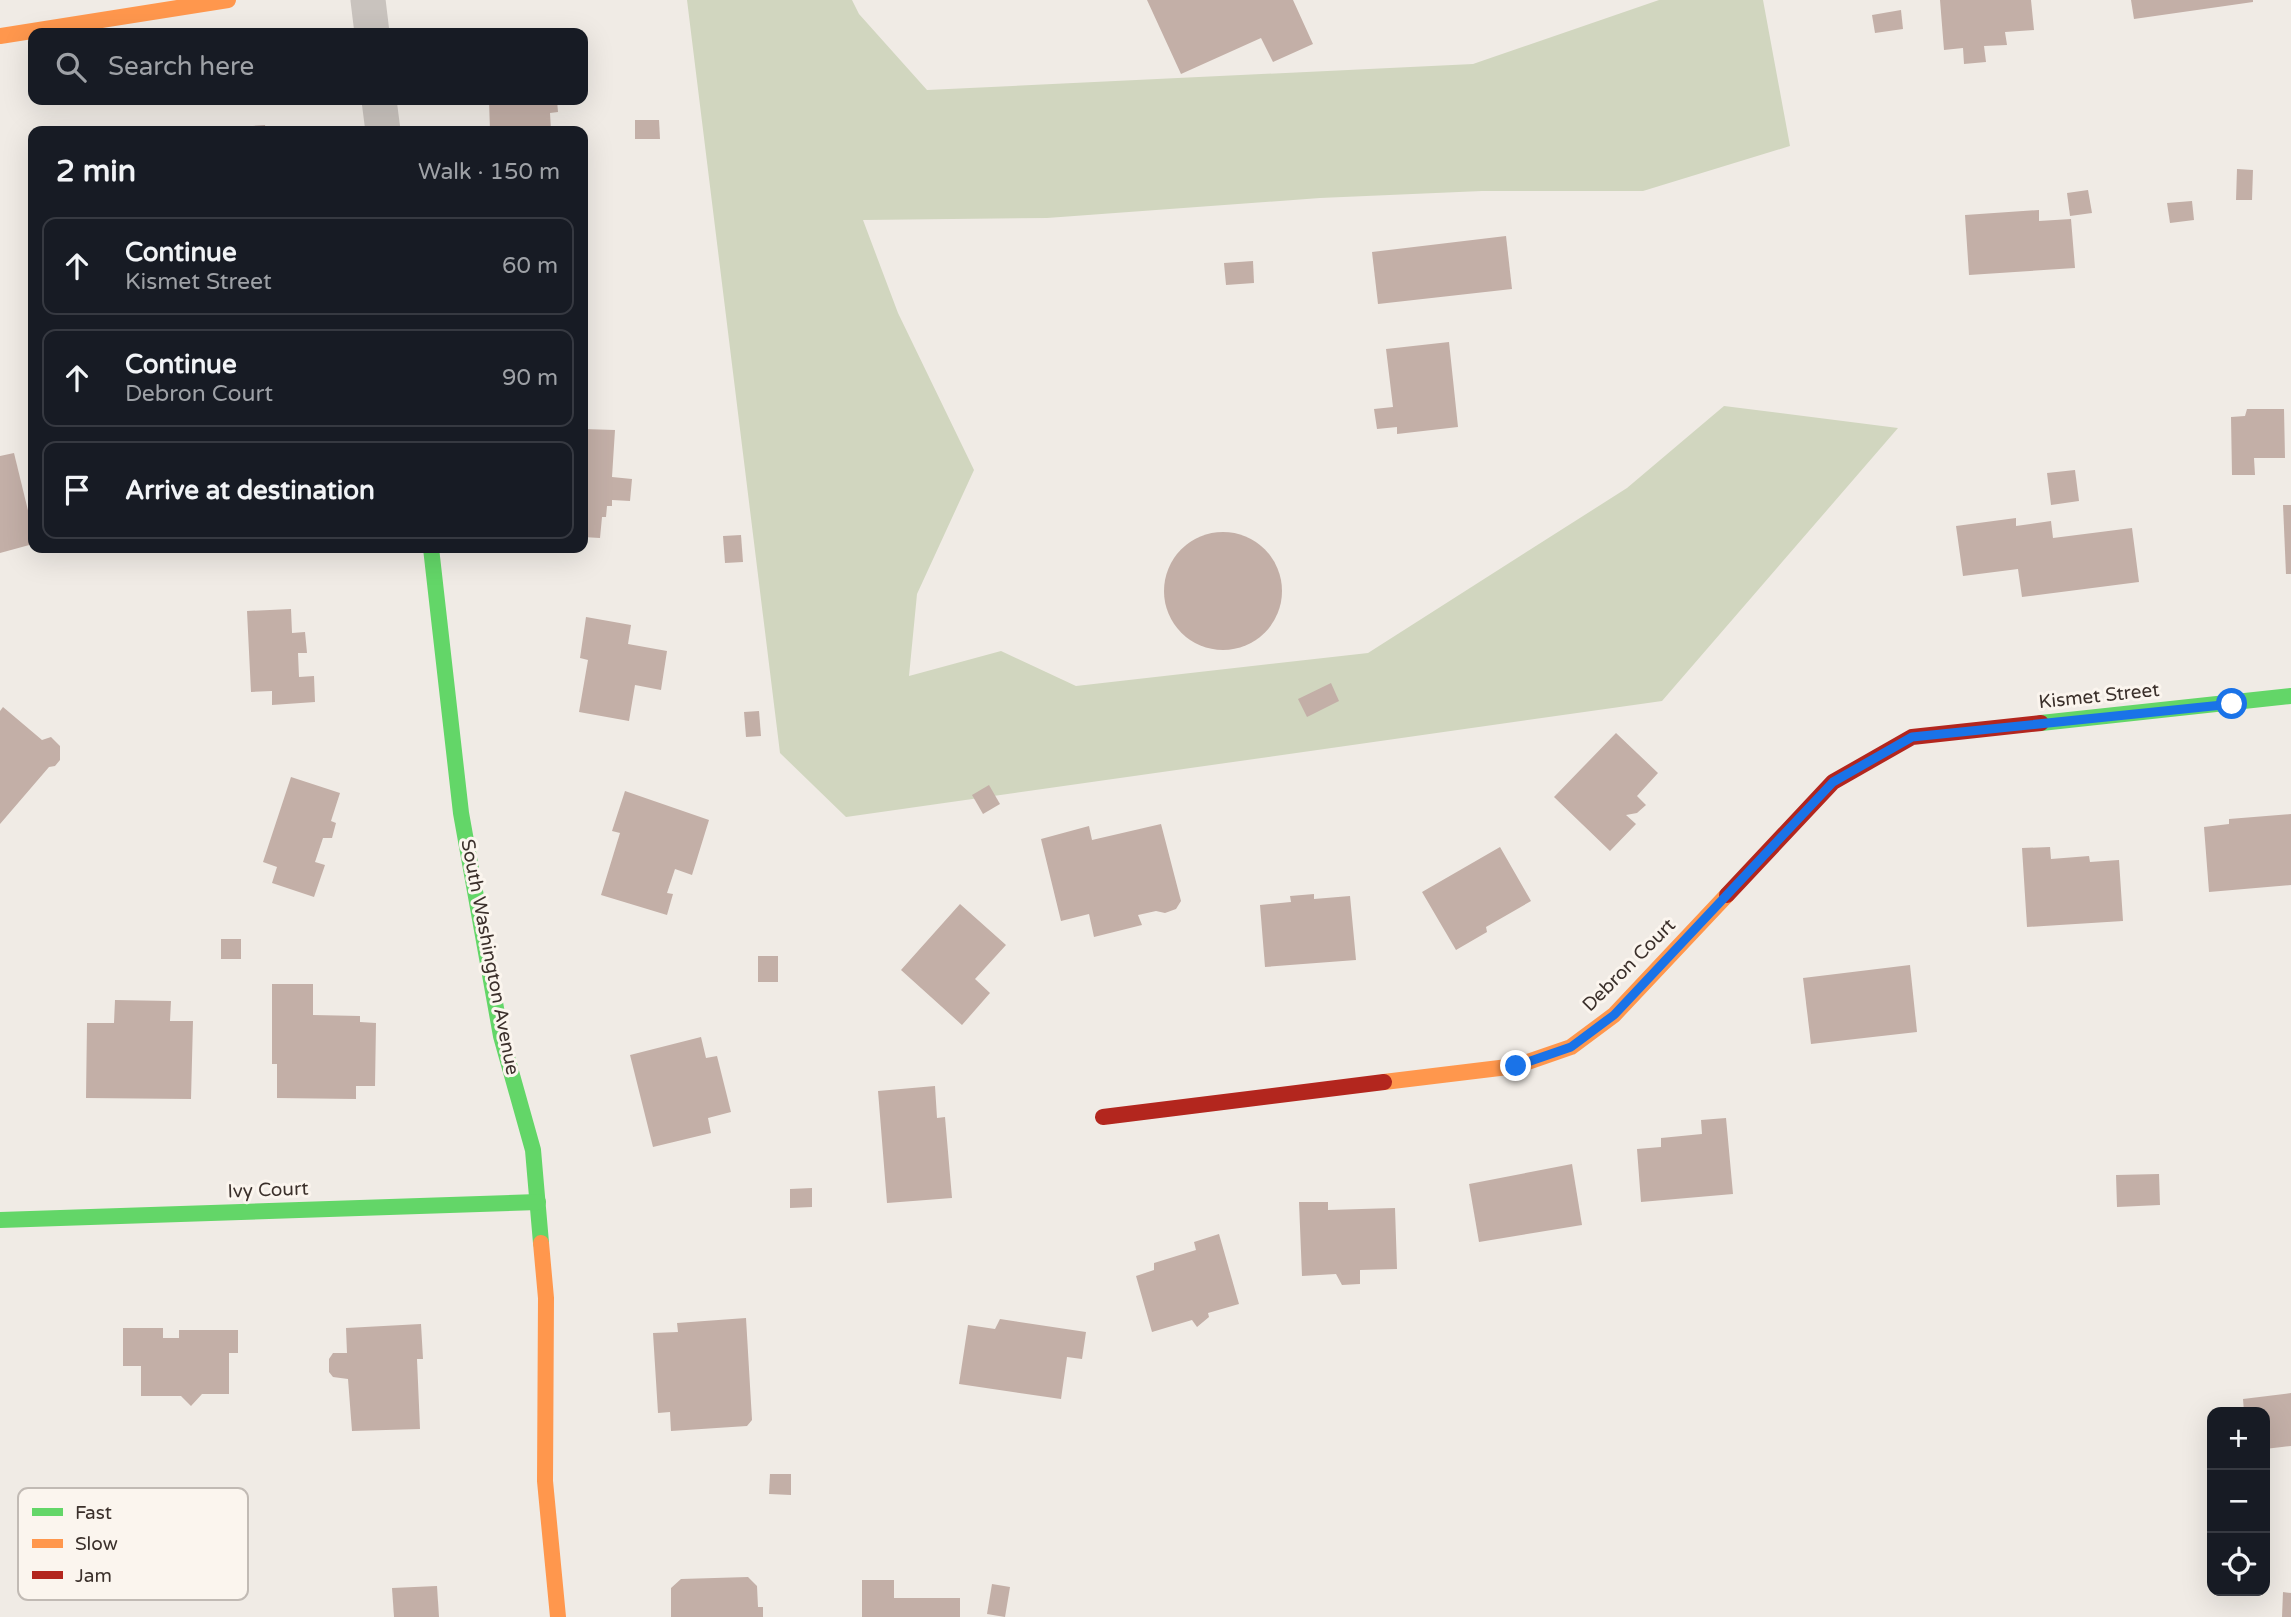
<!DOCTYPE html>
<html lang="en">
<head>
<meta charset="utf-8">
<style>
	:root { --surface:#171b24; --page:#242831; --text:#f1f3f6; --muted:#9ea1a6; --line:#363941 }
	body { margin:0; font-family:"Varela Round",sans-serif; background:var(--page); color:var(--text) }
	.controls { position:absolute; right:21px; bottom:21px; display:grid; overflow:hidden; border-radius:14px; box-shadow:0 7px 28px #0002 }
	.controls button { width:63px; height:63px; display:grid; place-items:center; padding:0; border:0; border-bottom:2px solid var(--line); background:var(--surface); color:var(--text); font:35px sans-serif }
	.stop { position:absolute; width:21px; height:21px; margin:-16px; border:5px solid #1a73e8; border-radius:50%; background:#fff }
	.stop.end { background:#1a73e8; border-color:#fff; box-shadow:0 2px 7px #0008 }
	.list { margin:0; padding:0; list-style:none }
	h2 { display:flex; justify-content:space-between; align-items:center; height:91px; margin:0; padding:0 28px; font-size:30px }
	h2 small { font-size:23px; font-weight:400; color:var(--muted) }
	.list li { display:grid; grid-template-columns:46px 1fr auto; gap:21px; align-items:center; box-sizing:border-box; height:98px; margin:0 14px 14px; padding:0 14px; border:2px solid var(--line); border-radius:14px }
	.list b { display:block; font-size:26px; white-space:nowrap }
	.list p { margin:0; font-size:23px; white-space:nowrap; color:var(--muted) }
	.list em { font-size:23px; font-style:normal; color:var(--muted) }
	.icon { flex:none; width:38px; height:38px; fill:none; stroke:currentColor; stroke-width:2; stroke-linecap:round; stroke-linejoin:round }
	.map { position:relative; flex:none; width:2291px; height:1617px; overflow:hidden }
	.search { position:absolute; background:var(--surface); box-shadow:0 7px 28px #0002; left:28px; top:28px; width:560px; height:77px; display:flex; align-items:center; gap:18px; box-sizing:border-box; padding:0 24px; border-radius:14px; color:var(--muted); font-size:26px }
	.panel { position:absolute; background:var(--surface); box-shadow:0 7px 28px #0002; left:28px; top:126px; width:560px; height:427px; border-radius:14px }
	.map>svg:first-child { display:block }
	.green { fill:#d1d6bf }
	.building { fill:#c3afa7 }
	.lines { fill:none; stroke-linecap:round; stroke-linejoin:round }
	.street { stroke:#c9c3be; stroke-width:35 }
	.fast { stroke:#63d668; stroke-width:16 }
	.slow { stroke:#ff974d; stroke-width:16 }
	.jam { stroke:#b3261e; stroke-width:16 }
	.route { stroke:#1a73e8; stroke-width:9 }
	.labels { text-anchor:middle; dominant-baseline:central; stroke-width:6; stroke-linejoin:round; paint-order:stroke }
	.street-label { font-size:19px; fill:#3b302b; stroke:#fbf5ee }
	.key { fill:#fbf5ee; stroke:#c1bab4; stroke-width:2 }
	.key-label { font-size:19px; fill:#3b302b }
</style>
</head>
<body>
<div class="map">
<svg width="2291" height="1617" viewBox="0 0 2291 1617">
	<rect width="100%" height="100%" fill="#f0ebe5"/>
	<path class="green" d="M687,0H852L859,14L927,90L1473,64L1659,0H1763L1790,146L1643,191H1482L1320,198L1047,218L863,220L898,313L974,470L917,594L909,676L1001,651L1076,686L1368,653L1627,488L1724,406L1898,428L1662,701L846,817L780,753Z"/>
	<g class="building">
		<path d="M1147,0H1293L1313,44L1273,62L1261,38L1181,74Z"/>
		<path d="M1940,0H2031L2034,30L2005,32L2007,45L1984,46L1986,62L1964,64L1963,48L1944,50Z"/>
		<path d="M2131,0H2253V2L2134,19Z"/>
		<path d="M1901,10L1903,29L1875,33L1872,15Z"/>
		<path d="M489,100H557L558,112L550,113L551,130L490,131Z"/>
		<path d="M635,120H659L660,139H635Z"/>
		<path d="M265,125L266,131H225L224,128Z"/>
		<path d="M2237,169L2253,170L2252,200H2236Z"/>
		<path d="M2088,190L2092,213L2070,216L2067,193Z"/>
		<path d="M2192,201L2194,220L2170,223L2167,203Z"/>
		<path d="M2039,210V221L2071,219L2075,268L1969,275L1965,215Z"/>
		<path d="M1506,236L1512,289L1378,304L1372,252Z"/>
		<path d="M1253,261L1254,283L1226,285L1224,263Z"/>
		<path d="M1449,342L1458,427L1397,434V427L1377,429L1374,409L1393,407L1386,349Z"/>
		<path d="M2247,409H2284L2285,458H2254L2255,475H2232L2231,417L2245,416Z"/>
		<path d="M583,429L615,430L612,477L632,479L630,501L612,500V506H607L606,517H602L600,538L583,537Z"/>
		<path d="M14,453L33,531V544L0,553V456Z"/>
		<path d="M2075,470L2079,501L2051,505L2047,473Z"/>
		<path d="M2283,505H2291V574H2286Z"/>
		<path d="M2016,518V526L2051,521L2053,538L2132,528L2139,582L2022,597L2018,569L1963,576L1956,526Z"/>
		<circle cx="1223" cy="591" r="59"/>
		<path d="M741,535L743,562L725,563L723,536Z"/>
		<path d="M291,609L292,633L305,632L307,653H298L299,677L314,676L315,702L272,705V691L251,692L247,611Z"/>
		<path d="M586,617L631,625L628,644L667,651L661,690L635,685L629,721L579,712L588,660L580,658Z"/>
		<path d="M1331,683L1339,701L1307,717L1298,699Z"/>
		<path d="M3,707L42,740L51,737L60,746V760L55,766L49,767L0,824V711Z"/>
		<path d="M759,711L761,736L746,737L744,712Z"/>
		<path d="M1616,733L1658,773L1637,796L1646,805L1637,813L1626,815L1636,824L1610,851L1554,797Z"/>
		<path d="M291,777L340,793L331,821L336,823L332,838H323L315,862L325,865L314,897L272,883L277,867L263,862Z"/>
		<path d="M989,785L1000,804L983,814L972,795Z"/>
		<path d="M625,791L709,820L692,875L675,869L667,893L673,894L667,915L601,895L620,833L612,831Z"/>
		<path d="M2291,814V885L2209,892L2204,827L2229,824V819Z"/>
		<path d="M1161,824L1181,901L1176,909L1165,913L1156,911L1138,915L1142,925L1094,937L1089,914L1061,921L1041,839L1089,826L1092,840Z"/>
		<path d="M1500,847L1531,901L1486,927L1487,932L1456,950L1422,892Z"/>
		<path d="M2050,847L2051,859L2089,856L2090,862L2119,860L2123,921L2027,927L2022,848Z"/>
		<path d="M1314,894V899L1350,896L1356,960L1265,967L1260,905L1291,902L1290,896Z"/>
		<path d="M960,904L1006,945L975,979L990,993L962,1025L901,970Z"/>
		<rect x="221" y="939" width="20" height="20"/>
		<rect x="758" y="956" width="20" height="26"/>
		<path d="M1910,965L1917,1032L1811,1044L1803,978Z"/>
		<path d="M272,984H313V1015L360,1016V1022L376,1023L375,1086H356V1099L277,1098V1064H272Z"/>
		<path d="M115,1000L171,1001L170,1021H193L191,1099L86,1098L87,1023H114Z"/>
		<path d="M701,1037L706,1058L717,1056L731,1112L708,1118L711,1133L653,1147L630,1055Z"/>
		<path d="M935,1086L937,1118L945,1117L952,1198L887,1203L878,1091Z"/>
		<path d="M1726,1118L1733,1194L1641,1202L1637,1149L1661,1147V1138L1702,1134L1701,1120Z"/>
		<path d="M1572,1164L1582,1225L1479,1242L1469,1184Z"/>
		<path d="M2159,1174L2160,1205L2117,1207L2116,1175Z"/>
		<path d="M812,1188V1207L790,1208V1189Z"/>
		<path d="M1299,1202H1328V1210L1395,1208L1397,1269L1360,1270V1284L1342,1285L1336,1274L1302,1276Z"/>
		<path d="M1219,1234L1239,1304L1208,1313L1209,1317L1197,1327L1192,1320L1152,1332L1136,1276L1154,1270V1263L1196,1250L1194,1242Z"/>
		<path d="M746,1318L752,1420L747,1426L671,1431L670,1412L658,1413L653,1333L678,1332L677,1323Z"/>
		<path d="M1000,1319L1086,1332L1082,1359L1067,1357L1061,1399L959,1384L968,1325L995,1329Z"/>
		<path d="M421,1324L423,1359H417L420,1429L352,1431L348,1379L333,1377L329,1372V1359L333,1353H347L346,1328Z"/>
		<path d="M123,1328H163V1338H179V1330H238V1353H229V1394H202L191,1406L181,1396H141V1366H123Z"/>
		<path d="M2291,1393V1446L2265,1449V1412H2244L2243,1399Z"/>
		<path d="M770,1474H791V1495L769,1494Z"/>
		<path d="M748,1577L757,1586L758,1607H763V1617H671V1588L681,1579Z"/>
		<path d="M862,1580H894V1598H960V1617H862Z"/>
		<path d="M992,1584L1010,1587L1005,1617L987,1614Z"/>
		<path d="M437,1586L439,1617H394L392,1588Z"/>
		<path d="M2283,1592L2291,1593V1617H2282Z"/>
	</g>
	<g class="lines">
		<g class="street">
			<path d="M368,0L372,33"/>
			<path d="M379,100L383,131"/>
		</g>
		<g class="fast">
			<path d="M431,548L461,813L501,1036L533,1150L541,1243"/>
			<path d="M2041,723L2291,696"/>
			<path d="M0,1220L538,1202"/>
		</g>
		<g class="slow">
			<path d="M0,36L228,0"/>
			<path d="M1384,1082L1516,1066L1571,1047L1614,1015L1727,895"/>
			<path d="M541,1243L546,1298L545,1481L558,1617"/>
		</g>
		<g class="jam">
			<path d="M1727,895L1833,782L1912,737L2041,723"/>
			<path d="M1103,1117L1384,1082"/>
		</g>
	</g>
	<g class="lines">
		<path class="route" d="M1516,1066L1571,1047L1614,1015L1833,782L1912,737L2232,704"/>
	</g>
	<g class="labels">
		<g class="street-label">
			<text transform="translate(2099 696) rotate(-6)">Kismet Street</text>
			<text transform="translate(490 957) rotate(79)">South Washington Avenue</text>
			<text transform="translate(1629 965) rotate(-45)">Debron Court</text>
			<text transform="translate(268 1190) rotate(-2)">Ivy Court</text>
		</g>
	</g>
	<rect x="18" y="1488" width="230" height="112" rx="10" class="key"/>
	<rect x="32" y="1508" width="31" height="8" fill="#63d668"/>
	<rect x="32" y="1539" width="31" height="9" fill="#ff974d"/>
	<rect x="32" y="1571" width="31" height="8" fill="#b3261e"/>
	<g class="key-label">
		<text x="75" y="1519">Fast</text>
		<text x="75" y="1550">Slow</text>
		<text x="75" y="1582">Jam</text>
	</g>
</svg>
<div class="controls">
<button>+</button>
<button>−</button>
<button><svg class="icon" aria-label="locate" viewBox="0 0 24 24"><circle cx="12" cy="12" r="6"/><path d="M12 2v4M12 18v4M2 12h4M18 12h4"/></svg></button>
</div>
<div class="stop" style="left:2232px;top:704px"></div>
<div class="stop end" style="left:1516px;top:1066px"></div>
<div class="search"><svg class="icon" aria-label="search" viewBox="0 0 24 24"><circle cx="10" cy="10" r="6"/><path d="M15 15l6 6"/></svg>Search here</div>
<section class="panel">
<h2>2 min<small>Walk · 150 m</small></h2>
<ul class="list">
<li><svg class="icon" aria-label="ahead" viewBox="0 0 24 24"><path d="M12 20V5M6 11l6-6 6 6"/></svg><div><b>Continue</b><p>Kismet Street</p></div><em>60 m</em></li>
<li><svg class="icon" aria-label="ahead" viewBox="0 0 24 24"><path d="M12 20V5M6 11l6-6 6 6"/></svg><div><b>Continue</b><p>Debron Court</p></div><em>90 m</em></li>
<li><svg class="icon" aria-label="arrive" viewBox="0 0 24 24"><path d="M6 21V4h12l-3 4 3 4H6"/></svg><div><b>Arrive at destination</b></div></li>
</ul>
</section>
</div>
</body>
</html>
